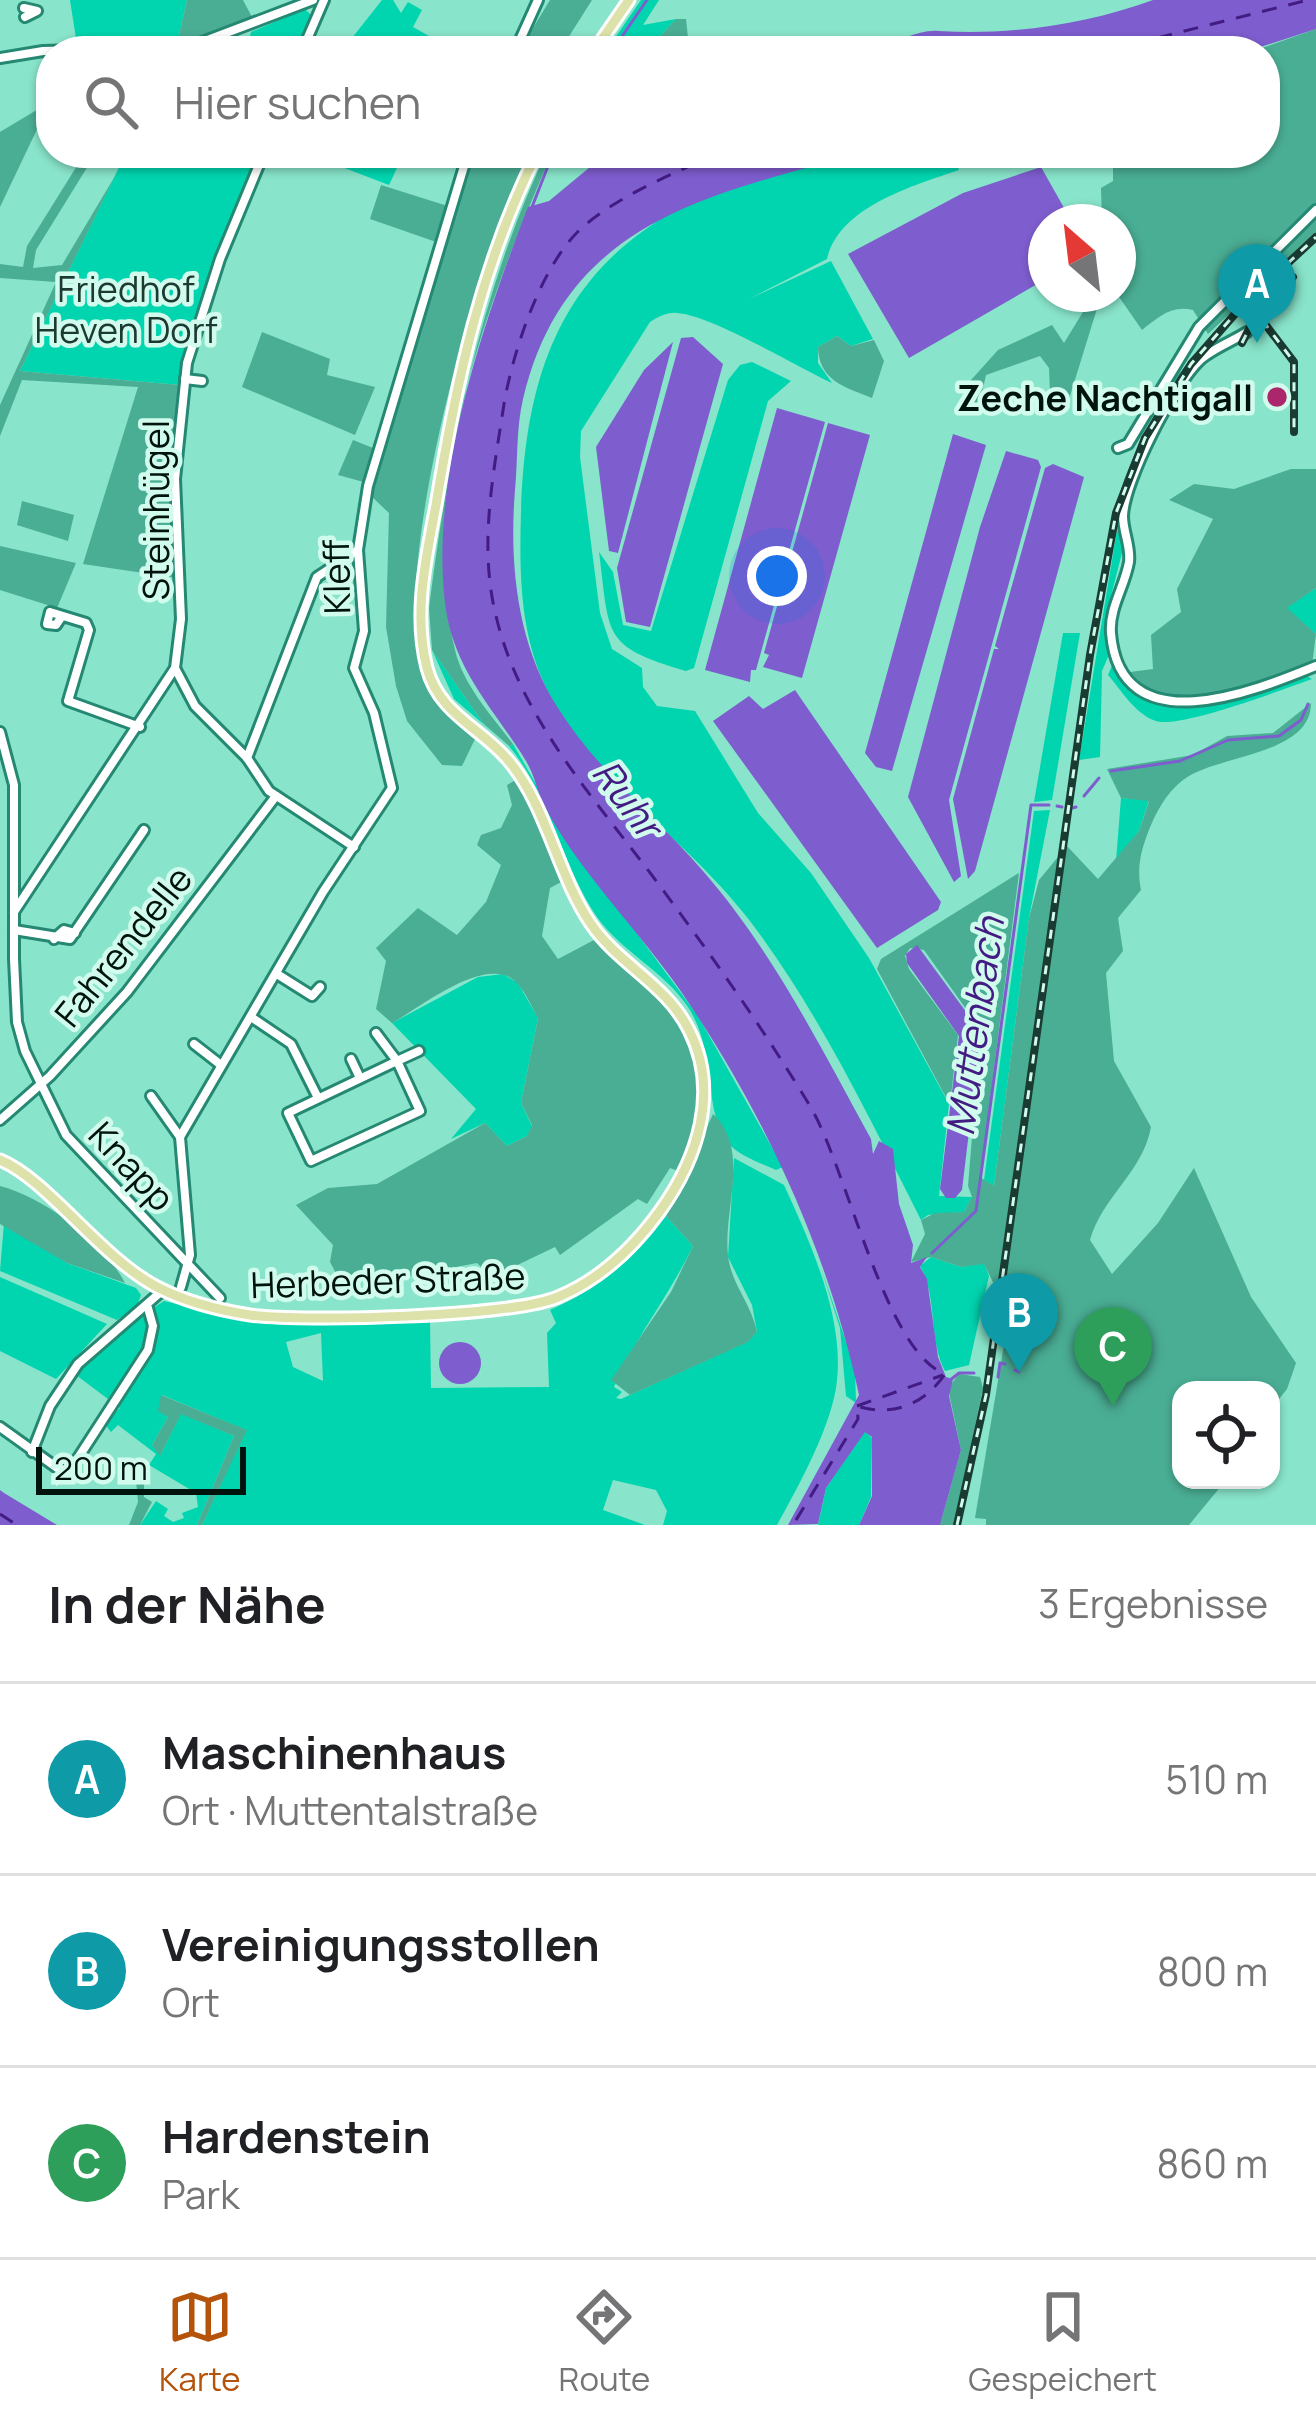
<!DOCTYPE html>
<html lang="de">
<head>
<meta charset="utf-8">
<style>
	:root { --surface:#fff; --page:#f6f6f6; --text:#202124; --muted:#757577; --line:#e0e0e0; --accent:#b45309 }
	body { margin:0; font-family:Manrope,sans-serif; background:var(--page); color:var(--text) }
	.controls { position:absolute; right:36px; bottom:36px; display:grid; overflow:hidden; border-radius:24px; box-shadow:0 3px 9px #0004 }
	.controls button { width:108px; height:108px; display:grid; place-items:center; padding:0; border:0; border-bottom:3px solid var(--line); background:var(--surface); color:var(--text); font:60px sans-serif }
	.compass { position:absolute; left:1028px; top:204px; width:108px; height:108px; border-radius:50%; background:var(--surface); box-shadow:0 3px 9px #0004; rotate:332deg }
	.scale { position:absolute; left:36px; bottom:30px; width:210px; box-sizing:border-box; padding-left:12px; border:6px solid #00130d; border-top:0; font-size:33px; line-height:42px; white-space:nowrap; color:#00130d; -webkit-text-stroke:9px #d0fbed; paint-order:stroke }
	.you { position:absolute; left:777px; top:576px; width:42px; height:42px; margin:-30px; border:9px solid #fff; border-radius:50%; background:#1a73e8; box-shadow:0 0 0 18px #1a73e833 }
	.badge { display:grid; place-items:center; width:78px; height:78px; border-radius:50%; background:var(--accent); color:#fff; font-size:39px; font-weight:700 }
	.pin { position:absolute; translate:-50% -99px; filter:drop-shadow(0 3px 6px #0008) }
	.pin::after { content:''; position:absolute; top:63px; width:42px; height:36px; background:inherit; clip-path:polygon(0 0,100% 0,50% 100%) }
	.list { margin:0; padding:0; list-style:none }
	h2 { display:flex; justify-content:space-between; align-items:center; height:156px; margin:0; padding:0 48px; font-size:51px }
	h2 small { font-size:39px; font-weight:400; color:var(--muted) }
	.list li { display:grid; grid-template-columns:78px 1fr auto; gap:36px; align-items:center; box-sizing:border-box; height:192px; padding:0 48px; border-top:3px solid var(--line) }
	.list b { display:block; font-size:45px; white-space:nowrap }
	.list p { margin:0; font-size:39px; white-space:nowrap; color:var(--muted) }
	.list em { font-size:39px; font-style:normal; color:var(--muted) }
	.icon { flex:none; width:66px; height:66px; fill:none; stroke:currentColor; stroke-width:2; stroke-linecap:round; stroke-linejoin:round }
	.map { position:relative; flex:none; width:1316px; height:1525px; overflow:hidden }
	.search { position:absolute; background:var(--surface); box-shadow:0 3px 9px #0004; left:36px; right:36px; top:36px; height:132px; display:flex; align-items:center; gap:30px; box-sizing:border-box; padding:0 42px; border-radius:48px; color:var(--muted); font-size:45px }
	.sheet { height:732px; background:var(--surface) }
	nav { display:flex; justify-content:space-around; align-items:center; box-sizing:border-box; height:168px; border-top:3px solid var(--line); background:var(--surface); font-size:33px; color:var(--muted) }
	nav a { display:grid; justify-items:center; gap:6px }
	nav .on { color:var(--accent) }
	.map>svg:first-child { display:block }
	.green { fill:#00d5af; fill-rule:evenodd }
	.forest { fill:#4aae94 }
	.water { fill:#7e5dce }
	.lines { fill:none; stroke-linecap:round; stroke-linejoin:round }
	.stream { stroke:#7e5dce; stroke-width:3 }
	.ferry { stroke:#431c83; stroke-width:3; stroke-dasharray:15 12; stroke-linecap:butt }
	.minor-casing { stroke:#248872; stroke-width:14 }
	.major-casing { stroke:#fff; stroke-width:15 }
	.minor { stroke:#fff; stroke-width:8 }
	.major { stroke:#dce2a9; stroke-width:9 }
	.rail-casing { stroke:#1a3b32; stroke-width:8 }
	.rail { stroke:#d0fbed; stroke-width:3; stroke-dasharray:9; stroke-linecap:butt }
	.poi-dot { fill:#ac266c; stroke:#d0fbed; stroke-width:4.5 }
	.labels { text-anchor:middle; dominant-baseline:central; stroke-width:9; stroke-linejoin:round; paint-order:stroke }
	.park-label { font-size:36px; fill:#1c3a32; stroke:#d0fbed }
	.poi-label { font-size:36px; font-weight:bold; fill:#00130d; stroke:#d0fbed; text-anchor:end }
	.street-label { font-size:36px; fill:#00130d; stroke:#d0fbed }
	.water-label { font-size:39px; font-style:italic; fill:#431c83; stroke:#d0fbed }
</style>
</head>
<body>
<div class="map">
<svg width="1316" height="1525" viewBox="0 0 1316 1525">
	<rect width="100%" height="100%" fill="#88e4ca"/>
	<g class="green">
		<path d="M70,0H187L177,44L77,45Z"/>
		<path d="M382,0H393L401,13L408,2L422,10L413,27L429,36L424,51H356L360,44L352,38Z"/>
		<path d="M641,0H659L643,25L676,19L646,51H606Z"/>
		<path d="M305,9L312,16L297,51H247L251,32Z"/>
		<path d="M126,153H259C233,231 189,303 180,385L20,371Z"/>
		<path d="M321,153H404L389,185L321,159Z"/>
		<path d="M863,153H953L959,170C912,186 839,207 827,259L749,299L831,261L873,339L851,346L837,336L818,347V363L832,383C797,367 711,315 677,313C667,312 658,317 650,322L581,431L580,457L600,613L612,649L642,668L643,687L657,706L695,711L758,813L811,873L869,958L949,1104L939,1196L972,1197L964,1212L928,1215L921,1220C870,1119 819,1012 750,921C691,844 606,790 556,706C520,646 519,581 521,512C525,389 553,285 664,217C721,183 799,170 863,153Z"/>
		<path d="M752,362L791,381L768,401L694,668L686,671C601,646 610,636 599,552L613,572L623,625L651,631L728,380L740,365Z"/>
		<path d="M1117,530L1124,545L1109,604L1111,650L1102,671L1100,757L1079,760Z"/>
		<path d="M1316,588V634L1286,608Z"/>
		<path d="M1063,633H1080L1052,800L1034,802Z"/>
		<path d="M432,650L483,723L501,739L454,699Z"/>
		<path d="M1113,663C1169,741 1232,694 1305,675L1312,679C1284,689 1179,729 1156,721C1135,714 1122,691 1108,675Z"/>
		<path d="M513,744L569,842L698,1016L783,1167L776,1170C761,1163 739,1156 728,1143C703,1112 717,1051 688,1007C664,971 622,952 597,917C561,864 550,795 509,746Z"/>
		<path d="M1121,798L1149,800L1139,831L1116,861Z"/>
		<path d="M1050,810L1029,918L994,1186L984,1180L1034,811Z"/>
		<path d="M503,974L518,983L538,1018L521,1103L532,1126L527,1136L507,1146L485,1123L451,1139L476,1109L392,1023L478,977Z"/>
		<path d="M734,1158L784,1185C810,1242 844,1316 837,1380C833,1424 798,1487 777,1525H663L667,1511L656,1490L613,1480L603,1510L645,1525H202L246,1430L162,1395L168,1417L152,1445L161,1454L181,1413L234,1436L197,1525H140L156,1501L168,1509L164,1516L173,1522L184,1518L182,1513L198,1507L196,1493L149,1465L156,1454L118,1425L111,1432L104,1423L120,1408L76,1375L108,1337L164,1301L249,1321L430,1322L431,1388L549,1387L547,1333L556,1323L550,1310C598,1289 635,1259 666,1216L693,1246C669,1296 636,1336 614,1387L622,1392L616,1398L621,1399L747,1342L757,1332L752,1305L728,1257ZM321,1333L323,1381L293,1367L286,1342Z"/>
		<path d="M4,1223L67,1263L136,1288L141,1295L137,1306L117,1320L0,1271Z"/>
		<path d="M931,1257L961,1267L984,1263L989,1276L969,1365L945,1371C928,1339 938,1297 920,1266Z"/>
		<path d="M821,1268L855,1368L856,1403L846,1396L840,1328Z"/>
		<path d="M0,1277L107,1324L56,1379L0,1351Z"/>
		<path d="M865,1431L872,1438L871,1497L859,1525H818L826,1488Z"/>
	</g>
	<g class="forest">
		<path d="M187,0H243L254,21L177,44Z"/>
		<path d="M550,0H592L568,38L588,51H519Z"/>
		<path d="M676,19H686L688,38L680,51H646Z"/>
		<path d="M1316,29V233L1208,334L1193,310C1171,305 1159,317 1142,330L1117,294L1118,222H1102L1101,188L1113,181V153H1265V51H1254Z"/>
		<path d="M50,102L0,207V132Z"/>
		<path d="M85,153H96L36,250L33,268L62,265L115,176L20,371L180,385L172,478L177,578L83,564L138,387L22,380L0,436V405L56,282L0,278V264L23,267L27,246Z"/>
		<path d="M474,153H531C478,255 392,557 421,667C428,697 451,721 475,739L462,766L442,765L407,721L396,686L386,627L389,513L370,495L371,484L338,475L353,440L383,452L442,244L370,219L381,185L454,208Z"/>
		<path d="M546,153H578L545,169C483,315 417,489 455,650C463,685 492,716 513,744L509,746L483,723L432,650L429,608C449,450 478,298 546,153Z"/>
		<path d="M1094,294H1114L1100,299L1069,399L1050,393L1049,368L1040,356L986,375L979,407L966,408L963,389L998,350L1052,325L1064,343Z"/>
		<path d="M262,332L330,359L327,375L375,387L355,435L242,387Z"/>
		<path d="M837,336L851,346L874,340L884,361L872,398C845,387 819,381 818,347Z"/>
		<path d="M1291,469H1316V588L1287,608L1316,634L1312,665C1262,684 1169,730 1130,672L1153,669L1151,635L1181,612L1177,589L1213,519L1169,500L1194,484L1234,489Z"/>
		<path d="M22,501L74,515L68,541L17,525Z"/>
		<path d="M0,546L76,563L57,608L0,590Z"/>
		<path d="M1311,703C1311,756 1217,754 1183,780C1165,794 1155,814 1147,835C1140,854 1137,870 1141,890L1118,918L1123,951L1106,973L1114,1061L1151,1127C1143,1172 1102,1197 1090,1240L1112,1274L1158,1223L1194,1168L1251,1297L1296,1363L1287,1389L1271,1409V1390H1181V1480H1226L1189,1525H986V1519L975,1518L1009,1315L984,1264L961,1267L931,1257L911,1262L925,1234L921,1220L935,1213L964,1212L972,1197L968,1186L980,1039L974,1020L924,950L910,948L905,956L909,969L958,1035L950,1105L877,969L881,959L1019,873L980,1177L994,1186L1029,918L1039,880L1067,846L1098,879L1139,831L1149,801L1121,798L1107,769L1193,755L1227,736L1273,733Z"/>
		<path d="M517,779L563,881L550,888L542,936L558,959L596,939C677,1018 730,1047 678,1171L670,1168L647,1204L638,1199L560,1255L555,1247L505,1271H485L477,1263L378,1282L338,1277L330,1262L333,1245L296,1205L328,1188L377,1184L485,1123L507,1146L527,1136L532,1125L521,1103L538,1018C530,1004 521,979 504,975C471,966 419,1008 392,1023L376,1009L386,961L376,948L418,908L457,935L486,902L501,865L477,845L481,835L501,828L512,805L507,785Z"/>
		<path d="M713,1114C753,1151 720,1215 729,1262C734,1287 752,1306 757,1332L748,1342L630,1395L611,1380L671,1292L693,1246L666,1216Z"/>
		<path d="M0,1186C45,1198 104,1242 125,1283L67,1263L0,1224Z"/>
		<path d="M959,1374L980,1377L983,1388L954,1525H940L961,1450L948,1388Z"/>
		<path d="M161,1395L247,1430L202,1525H197L234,1436L181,1414L160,1456L152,1445L168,1417L158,1411Z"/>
		<path d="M135,1469L144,1478V1497L152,1502L140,1525H129L138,1502Z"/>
	</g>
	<g class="water">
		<path d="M1153,0H1316V29L1248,51H835L858,37C884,56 911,28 939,31C1007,36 1088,24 1153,0Z"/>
		<path d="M607,153H860C706,196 565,222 523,399C516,429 518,459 515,490C509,564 517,644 558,708C597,771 655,815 703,871C772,950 820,1046 871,1139L873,1154L879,1141L893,1149L899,1204L913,1245L911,1263L927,1257L920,1267L927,1279L938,1357L946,1377L953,1379L949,1396L961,1450L940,1525H859L872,1496V1437L865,1432L826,1488L818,1524L788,1525L859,1395C829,1254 765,1114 682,993C642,934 574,866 543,803C537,790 534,774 526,761C493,707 453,670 445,603C430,476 483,324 528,207L549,201Z"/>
		<path d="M1041,167L1072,222H1046V279L909,358L848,254L963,193Z"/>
		<path d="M693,337L723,364L650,627L626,622L617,568L681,338Z"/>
		<path d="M673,342L618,553L609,551L596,447L644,370Z"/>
		<path d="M777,408L825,422L756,670H751L750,682L705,670Z"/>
		<path d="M828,423L870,435L802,678L763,667L769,655L764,653Z"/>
		<path d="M953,434L986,445L892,771L876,767L865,753Z"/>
		<path d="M1006,451L1038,460L1041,467L949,800L961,876L954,882L908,797L980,527Z"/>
		<path d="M1053,464L1084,477L975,871L968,879L953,799L994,649H999L995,646L1045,468Z"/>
		<path d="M795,690L941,902L938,910L877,948L713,721L749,696L763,709Z"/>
		<path d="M917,945L972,1020L980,1039L962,1190L955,1198H946L940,1189L959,1036L907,963L906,954Z"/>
		<circle cx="460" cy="1363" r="21"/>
		<path d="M0,1490L4,1493L57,1525H0Z"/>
	</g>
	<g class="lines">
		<g class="stream">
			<path d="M612,51L647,0"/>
			<path d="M532,207L553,153"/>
			<path d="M1111,771L1180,761L1228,740L1279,736L1301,720L1308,704"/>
			<path d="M1084,796L1099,778"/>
			<path d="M1057,806L1062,807"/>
			<path d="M1072,808L1076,807"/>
			<path d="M932,1253L976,1211L1031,805H1049"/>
			<path d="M1015,1370L1019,1372"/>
			<path d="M998,1377L1000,1363L1005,1364"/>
			<path d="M949,1381L959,1373H974"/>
		</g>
		<g class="ferry">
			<path d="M1105,51L1308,0"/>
			<path d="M720,153C674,173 624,193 585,225C542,261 513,351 504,404C493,476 478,548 497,620C521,717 592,796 651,874C707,949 761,1025 810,1106C847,1168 885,1352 945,1374C924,1405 892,1417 857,1406L858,1419L793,1525"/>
			<path d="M857,1406L943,1375"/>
			<path d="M0,1514L17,1525"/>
		</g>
		<defs>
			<g id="minor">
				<path d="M24,8L37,11L25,17"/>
				<path d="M302,51L324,0"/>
				<path d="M515,51L538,0"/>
				<path d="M0,58L43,51L189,47L313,0"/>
				<path d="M1247,332C1233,341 1212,349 1200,360C1174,384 1124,481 1123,516C1123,532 1131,546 1129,562C1125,586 1109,608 1111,633C1120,746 1255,691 1316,666"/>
				<path d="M185,379L202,381"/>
				<path d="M1118,448L1128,444L1199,327L1316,210"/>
				<path d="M62,616L56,625L47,624L50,612L86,623L89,630L68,701L140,727"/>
				<path d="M176,670L195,706L247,758L269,791L354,847"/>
				<path d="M0,732L14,785V959L17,1022L25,1051L66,1135L220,1298"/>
				<path d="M247,758L317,577L358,550"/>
				<path d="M14,912L175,668L181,619L175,479L187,363L220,259L264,153"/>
				<path d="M14,930L70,939L144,830"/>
				<path d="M54,939L64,930L75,933"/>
				<path d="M277,974L312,996L320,987"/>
				<path d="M251,1017L291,1044L318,1098"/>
				<path d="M376,1033L397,1061L419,1051"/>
				<path d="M194,1044L221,1065"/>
				<path d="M351,1059L360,1078"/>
				<path d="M397,1061L420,1111L311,1161L288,1113Z"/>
				<path d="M151,1096L180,1137"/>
				<path d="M0,1120L50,1076L127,992L276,796"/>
				<path d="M181,1287L190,1255L180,1137L323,892L392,788L374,713L354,668L364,631L358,550L368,486L468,153"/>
				<path d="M0,1427L67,1475L148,1350L153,1326L148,1308"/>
				<path d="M32,1452L50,1406L78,1364L163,1290"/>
			</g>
			<g id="major">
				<path d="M594,51L629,0"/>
				<path d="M0,1160C47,1179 100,1257 157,1287C186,1302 218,1310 250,1315C305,1322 510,1317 558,1297C599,1280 634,1247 660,1211C698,1158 720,1091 689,1030C666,984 619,965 591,924C557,874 547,806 508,760C480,727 439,714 427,668C413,614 426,558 436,505C456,383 481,265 537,153"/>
			</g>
		</defs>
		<use href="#minor" class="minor-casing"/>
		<use href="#major" class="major-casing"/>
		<use href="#minor" class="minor"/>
		<use href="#major" class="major"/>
		<defs>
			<g id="rail">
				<path d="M1293,277L1262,320L1294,362V432"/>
				<path d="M1242,343L1262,303"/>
				<path d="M957,1525L986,1395L1090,655L1116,513L1145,438L1191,364L1242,306L1316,237"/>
			</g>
		</defs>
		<use href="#rail" class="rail-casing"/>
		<use href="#rail" class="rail"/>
	</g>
	<circle class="poi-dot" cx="1277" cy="397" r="12"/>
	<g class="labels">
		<g class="park-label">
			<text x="126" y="288">Friedhof<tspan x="126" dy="41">Heven Dorf</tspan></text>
		</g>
		<g class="poi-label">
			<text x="1253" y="397">Zeche Nachtigall</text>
		</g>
		<g class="street-label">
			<text transform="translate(155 510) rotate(-90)">Steinhügel</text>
			<text transform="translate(336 577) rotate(-91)">Kleff</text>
			<text transform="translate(123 946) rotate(-51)">Fahrendelle</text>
			<text transform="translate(132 1166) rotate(47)">Knapp</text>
			<text transform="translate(388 1280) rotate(-2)">Herbeder Straße</text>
		</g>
		<g class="water-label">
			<text transform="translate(628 798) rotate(53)">Ruhr</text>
			<text transform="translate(974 1026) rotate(-82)">Muttenbach</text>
		</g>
	</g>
</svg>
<div class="controls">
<button><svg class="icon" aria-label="locate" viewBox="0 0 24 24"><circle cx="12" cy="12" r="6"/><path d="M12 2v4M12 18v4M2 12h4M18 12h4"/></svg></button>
</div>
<svg class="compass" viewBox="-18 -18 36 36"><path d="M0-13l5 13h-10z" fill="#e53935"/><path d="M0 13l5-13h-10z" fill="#757577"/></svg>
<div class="scale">200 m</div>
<div class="you"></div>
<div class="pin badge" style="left:1257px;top:343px;background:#0f9aa8">A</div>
<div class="pin badge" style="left:1019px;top:1372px;background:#0f9aa8">B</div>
<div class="pin badge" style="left:1113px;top:1406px;background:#2e9e5b">C</div>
<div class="search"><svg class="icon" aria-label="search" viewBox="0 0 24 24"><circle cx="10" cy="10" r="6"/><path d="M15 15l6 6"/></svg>Hier suchen</div>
</div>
<section class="sheet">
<h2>In der Nähe<small>3 Ergebnisse</small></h2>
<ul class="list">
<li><span class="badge" style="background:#0f9aa8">A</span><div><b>Maschinenhaus</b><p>Ort · Muttentalstraße</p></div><em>510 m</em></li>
<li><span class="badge" style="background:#0f9aa8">B</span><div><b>Vereinigungsstollen</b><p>Ort</p></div><em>800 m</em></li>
<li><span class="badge" style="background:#2e9e5b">C</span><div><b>Hardenstein</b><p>Park</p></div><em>860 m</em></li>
</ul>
</section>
<nav>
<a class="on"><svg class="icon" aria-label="map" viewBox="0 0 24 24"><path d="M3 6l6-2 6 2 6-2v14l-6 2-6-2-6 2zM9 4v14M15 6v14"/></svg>Karte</a>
<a><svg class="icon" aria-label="directions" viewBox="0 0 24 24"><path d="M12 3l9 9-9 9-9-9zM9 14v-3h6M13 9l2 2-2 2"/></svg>Route</a>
<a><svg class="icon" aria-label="saved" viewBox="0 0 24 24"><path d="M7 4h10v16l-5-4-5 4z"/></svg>Gespeichert</a>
</nav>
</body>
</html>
